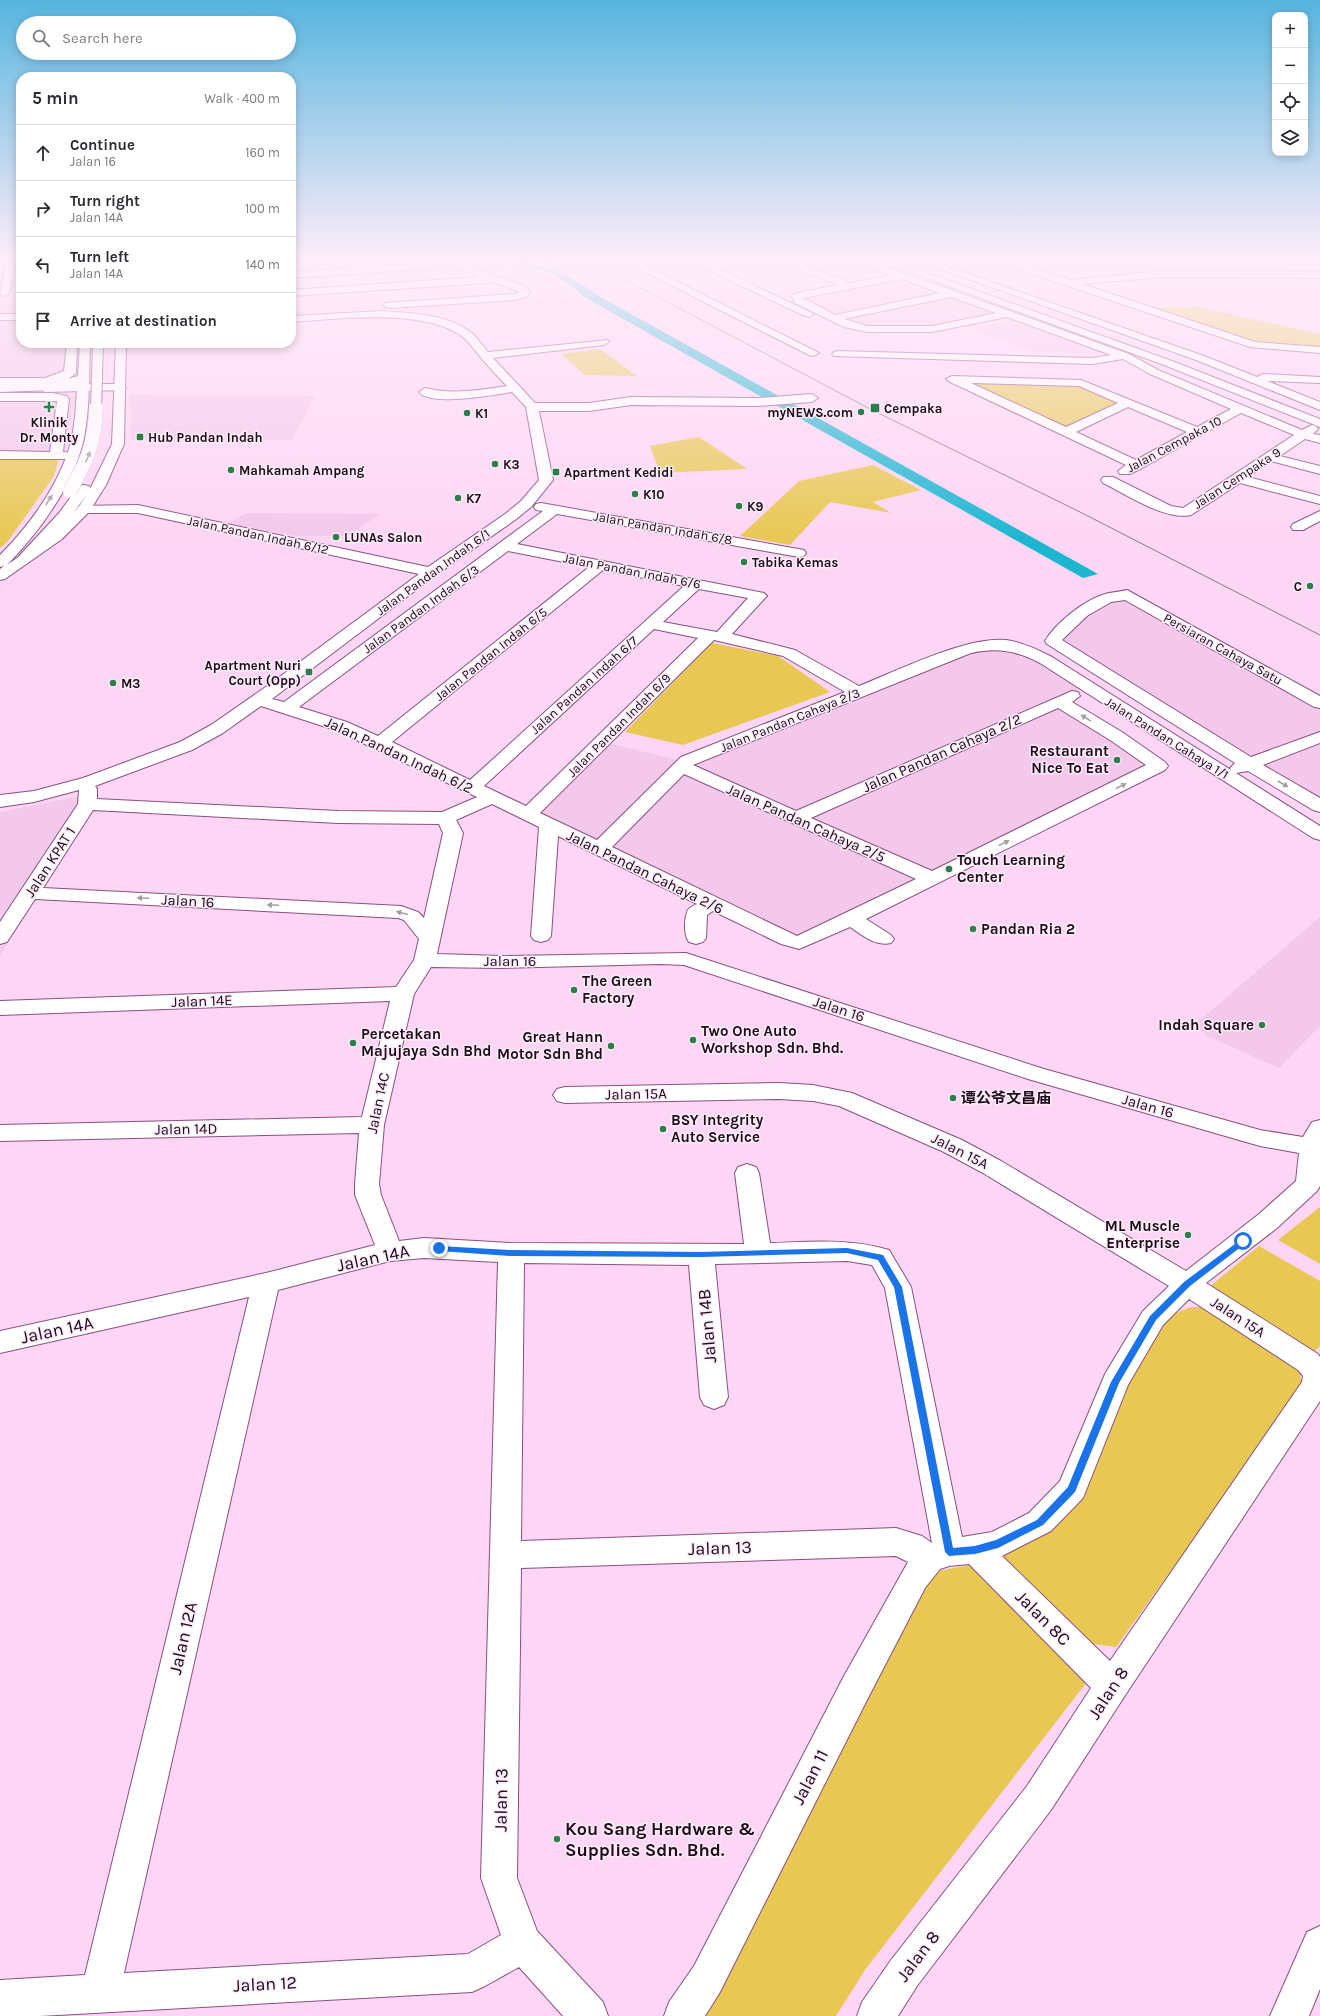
<!DOCTYPE html>
<html lang="en">
<head>
<meta charset="utf-8">
<style>
	:root { --surface:#fff; --page:#f2f2f3; --text:#2b2b33; --muted:#7c7c81; --line:#e1e1e2 }
	body { margin:0; font-family:Karla,"Noto Sans SC",sans-serif; background:var(--page); color:var(--text) }
	.controls { position:absolute; right:12px; top:12px; display:grid; overflow:hidden; border-radius:8px; box-shadow:0 2px 10px #0003 }
	.controls button { width:36px; height:36px; display:grid; place-items:center; padding:0; border:0; border-bottom:1px solid var(--line); background:var(--surface); color:var(--text); font:20px sans-serif }
	.stop { position:absolute; width:12px; height:12px; margin:-9px; border:3px solid #1a73e8; border-radius:50%; background:#fff }
	.stop.end { background:#1a73e8; border-color:#fff; box-shadow:0 1px 4px #0008 }
	.list { margin:0; padding:0; list-style:none }
	h2 { display:flex; justify-content:space-between; align-items:center; height:52px; margin:0; padding:0 16px; font-size:17px }
	h2 small { font-size:13px; font-weight:400; color:var(--muted) }
	.list li { display:grid; grid-template-columns:26px 1fr auto; gap:12px; align-items:center; box-sizing:border-box; height:56px; padding:0 16px; border-top:1px solid var(--line) }
	.list b { display:block; font-size:15px; white-space:nowrap }
	.list p { margin:0; font-size:13px; white-space:nowrap; color:var(--muted) }
	.list em { font-size:13px; font-style:normal; color:var(--muted) }
	.icon { flex:none; width:22px; height:22px; fill:none; stroke:currentColor; stroke-width:2; stroke-linecap:round; stroke-linejoin:round }
	.map { position:relative; flex:none; width:1320px; height:2016px; overflow:hidden }
	.search { position:absolute; background:var(--surface); box-shadow:0 2px 10px #0003; left:16px; top:16px; width:280px; height:44px; display:flex; align-items:center; gap:10px; box-sizing:border-box; padding:0 14px; border-radius:22px; color:var(--muted); font-size:15px }
	.panel { position:absolute; background:var(--surface); box-shadow:0 2px 10px #0003; left:16px; top:72px; width:280px; height:276px; border-radius:16px }
	.map>svg:first-child { display:block }
	.built { fill:#f4c8eb }
	.green { fill:#e8c853 }
	.water { fill:#1cb6d1 }
	.lines { fill:none; stroke-linecap:round; stroke-linejoin:round }
	.minor-casing { stroke:#894f7f; stroke-width:2 }
	.major-casing { stroke:#894f7f; stroke-width:2 }
	.highway-casing { stroke:#894f7f; stroke-width:2 }
	.minor { fill:#fff; fill-rule:evenodd }
	.major { fill:#fff; fill-rule:evenodd }
	.highway { fill:#fff; fill-rule:evenodd }
	.tram { stroke:#91728b; stroke-width:1 }
	.highway-bridge-far1-casing { stroke:#894f7f; stroke-width:12; stroke-linecap:butt }
	.highway-bridge-casing { stroke:#894f7f; stroke-width:14; stroke-linecap:butt }
	.highway-bridge-far1 { stroke:#fff; stroke-width:10 }
	.highway-bridge { stroke:#fff; stroke-width:14 }
	.oneway { fill:#a69da5 }
	.route { fill:#1a73e8 }
	.poi-dot { fill:#2d7d4d; stroke:#faedf7; stroke-width:1.5 }
	.labels { text-anchor:middle; dominant-baseline:central; stroke-width:3; stroke-linejoin:round; paint-order:stroke }
	.far-poi-label { font-size:13px; font-weight:bold; fill:#210a1e; stroke:#faedf7; text-anchor:start }
	.far-street-label { font-size:13px; fill:#210a1e; stroke:#faedf7 }
	.poi-label { font-size:15px; font-weight:bold; fill:#210a1e; stroke:#faedf7; text-anchor:start }
	.street-label { font-size:15px; fill:#210a1e; stroke:#faedf7 }
	.near-street-label { font-size:18px; fill:#210a1e; stroke:#faedf7 }
	.near-poi-label { font-size:18px; font-weight:bold; fill:#210a1e; stroke:#faedf7; text-anchor:start }
</style>
</head>
<body>
<div class="map">
<svg width="1320" height="2016" viewBox="0 0 1320 2016">
	<rect width="100%" height="100%" fill="#fed6f5"/>
	<g class="built">
		<path d="M902,273L1018,314L939,331L913,333L866,332L852,329L792,302L789,296Z"/>
		<path d="M21,303V343H77L74,377L55,383H0V304Z"/>
		<path d="M1016,319L1117,354L1036,352L973,329Z"/>
		<path d="M0,394L77,396L59,459L0,458Z"/>
		<path d="M129,395L315,396L292,440H131Z"/>
		<path d="M246,513L380,514L348,536H296L228,524Z"/>
		<path d="M1125,598L1320,707V801L1059,641L1088,613L1111,600Z"/>
		<path d="M982,648L1023,651L1081,688L1052,701L1153,765L799,936L538,812L608,743L690,763Z"/>
		<path d="M96,793L0,956V812Z"/>
		<path d="M1320,917V1026L1279,1068L1207,1036L1199,1028L1200,1020Z"/>
	</g>
	<g class="green">
		<path d="M1198,307L1320,334V348L1258,344L1151,308Z"/>
		<path d="M600,349L637,376L585,375L561,354Z"/>
		<path d="M977,380L1084,386L1121,402L1068,427L973,384Z"/>
		<path d="M699,437L747,469L660,473L650,446Z"/>
		<path d="M0,458L59,459L54,476L8,541L0,548Z"/>
		<path d="M873,465L921,490L873,502L891,513L830,502L790,545L740,536L799,481Z"/>
		<path d="M712,643L778,656L830,692L683,745L625,732Z"/>
		<path d="M1320,1207V1264L1278,1240Z"/>
		<path d="M1259,1246L1320,1281V1346L1311,1355L1208,1288Z"/>
		<path d="M1191,1307H1207L1299,1363L1302,1389L1116,1647L1093,1644L1000,1558L1058,1525L1133,1373L1169,1316Z"/>
		<path d="M975,1564L1090,1678L865,1970L836,2016H698L932,1572Z"/>
	</g>
	<path class="water" d="M496,258C534,258 569,274 599,296L1098,574L1083,578L586,298L568,283L545,271Z"/>
	<g class="lines">
		<defs>
			<g id="minor">
				<path d="M7,258H17L9,293L4,296L0,295Z"/>
				<path d="M291,258H300L298,260L291,261Z"/>
				<path d="M441,258H453L474,269L525,286L530,292L528,296L516,300L389,308L385,307L384,305L385,303L515,294L520,292L491,281L487,283L291,296V290L480,277L456,267L291,278V272L446,262Z"/>
				<path d="M617,258H630L819,353L813,356L809,355Z"/>
				<path d="M694,258H705L703,261L814,314L809,317L805,316L695,264L692,260Z"/>
				<path d="M772,258H786L845,281L846,284L891,275L848,258H862L1129,354L1158,370L1302,430L1312,425L1316,426L1318,429L1313,434L1320,435V443L1305,439L1280,456L1320,466V474L1271,461L1248,477L1320,496V504L1240,483L1191,515C1165,521 1126,494 1103,483L1101,480L1103,477H1113L1171,506L1183,508L1294,435L1241,413L1142,468L1130,474H1120L1118,471L1126,465L948,381L946,379L952,376L1081,380L1197,427L1231,409L1150,374L1123,359L1092,364L834,356L832,354L834,352L838,351L1092,358L1111,355L1007,317L932,332H867L844,327L795,303L792,296L797,293L838,285ZM902,279L940,293L835,315L803,298ZM951,297L996,313L932,326H867L844,319ZM971,383L1079,386L1118,403L1066,427ZM1128,407L1187,432L1136,460L1076,432Z"/>
				<path d="M909,258H923L1204,356L1257,377L1263,374L1320,377V383L1267,381L1320,402V410L1196,360Z"/>
				<path d="M988,258H1003L1070,280L1164,271L1320,272V278L1164,277L1082,284L1255,342L1320,347V353L1250,347L990,260Z"/>
				<path d="M382,311C412,313 448,314 472,333C478,339 483,346 488,352L608,340L609,342L604,345L493,358L535,403H589L631,397L758,398L812,394L818,398L812,402L758,406L631,405L589,411H539L553,480L531,507L515,520L436,575L272,699L284,702L543,511L536,510L534,507L536,504L541,503L804,550L806,553L804,556L799,557L557,514L517,544L764,593L767,596L764,599L732,634L795,650L859,686C897,671 966,636 1006,640C1022,642 1037,649 1052,657L1231,770L1230,768L1235,763L1047,644L1045,641C1056,623 1082,602 1102,595C1110,592 1119,592 1127,590L1320,696V708L1314,707L1125,600L1111,602L1087,616L1062,640L1251,757L1320,732V743L1263,765L1320,798V812L1313,810L1248,771L1236,773L1320,826V840L1313,838L1040,663C1017,651 997,647 971,653L693,765L796,811L1072,691L1078,692L1080,696L1072,702L1122,732L1165,762L1168,766L1165,770L866,919L891,935L894,939L891,943C876,947 862,935 850,927L799,949L781,944L713,911L707,915L706,938L703,942L696,944L689,942C684,936 684,920 687,912C688,908 693,906 697,904L558,836L551,936L548,940L541,942L534,940L531,936L539,827L492,804L456,820L463,833L437,954L502,956L686,953L1044,1069L1260,1130L1303,1137L1312,1122L1320,1120V1186L1317,1191L1277,1228L1206,1283L1318,1354L1320,1357V1401L1124,1697L1051,1810L917,1986L898,2016H857L862,2002L891,1960L1027,1786L1091,1688L969,1564L949,1566L940,1569L925,1588L868,1698L720,1992L705,2016H664L669,2002L694,1966L844,1676L908,1562L896,1556L521,1568L517,1878L537,1931L603,2002L608,2016H563L519,1967L485,1986L472,1992L40,2016H0V1980L85,1975L249,1297L0,1353V1331L266,1273L375,1245L355,1195V1184L359,1133L0,1141V1125L362,1117L390,1001L0,1015V1001L396,987L414,960L419,939L404,920L398,918L35,899L7,942L0,944V922L78,804L79,790L34,802L0,807V795L34,791L83,778L180,742L211,725L270,684L419,574L138,513H84L79,512L77,509L79,506L138,505L428,567L505,514L521,501L539,480L526,407L512,392C495,395 430,407 419,392L425,388C452,395 480,390 507,386C498,377 490,368 482,359C476,352 471,344 464,338C426,307 337,319 291,322V316ZM508,551L589,567L378,736L347,722L299,707ZM603,570L684,586L470,780L392,742ZM699,589L748,598L717,632L663,622ZM654,629L698,638L526,806L484,786ZM714,640L783,656L845,692L681,757L597,840L540,813ZM261,706L335,730L477,797L442,812L338,811L97,799V789L95,786L192,750L223,733ZM1058,708L1110,740L1146,765L932,871L811,818ZM684,774L916,879L797,936L612,847ZM93,810L338,823L439,824L443,833L424,918L418,912L401,906L43,888ZM661,964L684,965L1028,1079L1260,1146L1299,1153L1296,1181L1259,1214L1186,1271L1001,1161L962,1140L852,1093L813,1085L779,1083L565,1087L557,1089L553,1095L557,1101L565,1103L779,1099L813,1101L839,1106L944,1152L983,1173L1169,1286L1143,1311L1105,1374L1060,1481L1029,1513L992,1532L962,1537L911,1287L889,1250C850,1238 810,1242 770,1243L759,1173L756,1167L747,1164L738,1167L735,1173L744,1244L511,1243L424,1238L399,1241L381,1195L379,1184L384,1125L414,994L431,967L502,968ZM424,1258L498,1262L481,1878L501,1935L468,1954L124,1973L278,1290L390,1261ZM847,1261L872,1265L885,1288L932,1543L922,1536L896,1528L521,1541L524,1263L689,1265L700,1397L704,1405L714,1409L724,1405L728,1397L715,1264ZM1189,1299L1298,1370L1303,1376L1302,1382L1110,1661L1002,1556L1051,1531L1083,1498L1128,1385L1163,1325Z"/>
				<rect x="0" y="314" width="21" height="6"/>
				<path d="M67,343H77L76,373L67,380L49,384H120L124,386L126,388L124,390L45,392L39,388L41,385L0,384V378H45L64,371Z"/>
				<path d="M0,393H53L67,396L69,399L63,452L76,453L77,456L76,459H0V451L50,452L57,401H0Z"/>
				<path d="M1320,511V521L1303,530H1293L1291,527L1293,524Z"/>
				<path d="M1320,1926V1989L1309,2016H1270L1307,1932Z"/>
			</g>
			<g id="major">
				<path d="M872,258H886L1172,361L1320,419V427L1164,365Z"/>
				<path d="M80,343H90C89,374 90,407 84,438C74,485 40,531 7,565L52,533L79,507L92,485L112,444L116,343H126L124,444L106,485L89,512L62,539L5,579L0,580V569L4,566L0,567V555C28,527 55,490 68,452C75,431 76,407 77,385L54,390L0,392V384L54,383L78,376Z"/>
			</g>
			<path id="highway" d="M84,485L89,486L91,489L69,519L30,561H20L18,558L20,555L59,513L79,486Z"/>
		</defs>
		<use href="#minor" class="minor-casing"/>
		<use href="#major" class="major-casing"/>
		<use href="#highway" class="highway-casing"/>
		<use href="#minor" class="minor"/>
		<use href="#major" class="major"/>
		<use href="#highway" class="highway"/>
		<path class="tram" d="M584,258L872,410L1080,512L1320,635"/>
		<defs>
			<path id="highway-bridge-far1" d="M96,409L98,343"/>
			<path id="highway-bridge" d="M70,491C87,461 95,443 96,408"/>
		</defs>
		<use href="#highway-bridge-far1" class="highway-bridge-far1-casing"/>
		<use href="#highway-bridge" class="highway-bridge-casing"/>
		<use href="#highway-bridge-far1" class="highway-bridge-far1"/>
		<use href="#highway-bridge" class="highway-bridge"/>
	</g>
	<defs><path id="oneway-solid" d="M-6-.8H1V-3.2L6.5 0L1 3.2V.8H-6Z"/></defs>
	<g class="oneway">
		<use href="#oneway-solid" transform="translate(88 457) rotate(-68)"/>
		<use href="#oneway-solid" transform="translate(49 500) rotate(-57)"/>
		<use href="#oneway-solid" transform="translate(1086 718) rotate(-148)"/>
		<use href="#oneway-solid" transform="translate(1283 784) rotate(30)"/>
		<use href="#oneway-solid" transform="translate(1121 786) rotate(-26)"/>
		<use href="#oneway-solid" transform="translate(1004 843) rotate(-26)"/>
		<use href="#oneway-solid" transform="translate(143 898) rotate(-177)"/>
		<use href="#oneway-solid" transform="translate(273 905) rotate(-177)"/>
		<use href="#oneway-solid" transform="translate(402 913) rotate(-165)"/>
	</g>
	<linearGradient id="sky" x2="0" y2="1"><stop stop-color="#56b5df"/><stop offset="0.48" stop-color="#ffedfa"/><stop offset="1" stop-color="#ffedfa" stop-opacity="0"/></linearGradient>
	<rect width="1320" height="540" fill="url(#sky)"/>
	<path class="route" d="M1243,1238L1247,1241L1246,1243L1190,1286L1156,1320L1119,1383L1075,1492L1043,1525L998,1548L975,1554L949,1556L945,1552L894,1287L878,1260L847,1253L701,1257L510,1256L439,1251L435,1248L439,1246L510,1250L701,1252L847,1248L883,1255L902,1287L953,1548L975,1546L996,1540L1037,1520L1068,1487L1111,1382L1150,1316L1184,1282Z"/>
	<g class="poi-dot">
		<path d="M47 401h4v4h4v4h-4v4h-4v-4h-4v-4h4z"/>
		<rect x="870" y="403" width="10" height="10" rx="2"/>
		<circle cx="861" cy="412" r="4"/>
		<circle cx="467" cy="413" r="4"/>
		<rect x="136" y="433" width="8" height="8" rx="2"/>
		<circle cx="495" cy="464" r="4"/>
		<circle cx="231" cy="470" r="4"/>
		<rect x="552" y="468" width="8" height="8" rx="2"/>
		<circle cx="635" cy="494" r="4"/>
		<circle cx="458" cy="498" r="4"/>
		<circle cx="739" cy="506" r="4"/>
		<circle cx="336" cy="537" r="4"/>
		<circle cx="744" cy="562" r="4"/>
		<circle cx="1310" cy="586" r="4"/>
		<rect x="305" y="668" width="8" height="8" rx="2"/>
		<circle cx="113" cy="683" r="4"/>
		<circle cx="1117" cy="760" r="4"/>
		<circle cx="949" cy="869" r="4"/>
		<circle cx="973" cy="929" r="4"/>
		<circle cx="574" cy="990" r="4"/>
		<circle cx="1262" cy="1025" r="4"/>
		<circle cx="693" cy="1040" r="4"/>
		<circle cx="353" cy="1043" r="4"/>
		<circle cx="611" cy="1046" r="4"/>
		<circle cx="953" cy="1098" r="4"/>
		<circle cx="663" cy="1129" r="4"/>
		<circle cx="1188" cy="1235" r="4"/>
		<circle cx="557" cy="1839" r="4"/>
	</g>
	<g class="labels">
		<g class="far-poi-label">
			<text x="884" y="408">Cempaka</text>
			<text x="853" y="412" text-anchor="end">myNEWS.com</text>
			<text x="475" y="413">K1</text>
			<text x="49" y="422" text-anchor="middle">Klinik<tspan x="49" dy="15">Dr. Monty</tspan></text>
			<text x="148" y="437">Hub Pandan Indah</text>
			<text x="503" y="464">K3</text>
			<text x="239" y="470">Mahkamah Ampang</text>
			<text x="564" y="472">Apartment Kedidi</text>
			<text x="643" y="494">K10</text>
			<text x="466" y="498">K7</text>
			<text x="747" y="506">K9</text>
			<text x="344" y="537">LUNAs Salon</text>
			<text x="752" y="562">Tabika Kemas</text>
			<text x="1302" y="586" text-anchor="end">C</text>
			<text x="301" y="665" text-anchor="end">Apartment Nuri<tspan x="301" dy="15">Court (Opp)</tspan></text>
			<text x="121" y="683">M3</text>
		</g>
		<g class="far-street-label">
			<text transform="translate(1174 444) rotate(-28)">Jalan Cempaka 10</text>
			<text transform="translate(1237 478) rotate(-33)">Jalan Cempaka 9</text>
			<text transform="translate(663 528) rotate(10)">Jalan Pandan Indah 6/8</text>
			<text transform="translate(258 535) rotate(12)">Jalan Pandan Indah 6/12</text>
			<text transform="translate(632 571) rotate(11)">Jalan Pandan Indah 6/6</text>
			<text transform="translate(433 572) rotate(-36)">Jalan Pandan Indah 6/1</text>
			<text transform="translate(421 609) rotate(-36)">Jalan Pandan Indah 6/3</text>
			<text transform="translate(1223 649) rotate(29)">Persiaran Cahaya Satu</text>
			<text transform="translate(491 654) rotate(-39)">Jalan Pandan Indah 6/5</text>
			<text transform="translate(584 685) rotate(-42)">Jalan Pandan Indah 6/7</text>
			<text transform="translate(790 720) rotate(-22)">Jalan Pandan Cahaya 2/3</text>
			<text transform="translate(619 725) rotate(-45)">Jalan Pandan Indah 6/9</text>
			<text transform="translate(1167 738) rotate(32)">Jalan Pandan Cahaya 1/1</text>
		</g>
		<g class="poi-label">
			<text x="1109" y="751" text-anchor="end">Restaurant<tspan x="1109" dy="17">Nice To Eat</tspan></text>
			<text x="957" y="860">Touch Learning<tspan x="957" dy="17">Center</tspan></text>
			<text x="981" y="929">Pandan Ria 2</text>
			<text x="582" y="981">The Green<tspan x="582" dy="17">Factory</tspan></text>
			<text x="1254" y="1025" text-anchor="end">Indah Square</text>
			<text x="701" y="1031">Two One Auto<tspan x="701" dy="17">Workshop Sdn. Bhd.</tspan></text>
			<text x="361" y="1034">Percetakan<tspan x="361" dy="17">Majujaya Sdn Bhd</tspan></text>
			<text x="603" y="1037" text-anchor="end">Great Hann<tspan x="603" dy="17">Motor Sdn Bhd</tspan></text>
			<text x="961" y="1098">谭公爷文昌庙</text>
			<text x="671" y="1120">BSY Integrity<tspan x="671" dy="17">Auto Service</tspan></text>
			<text x="1180" y="1226" text-anchor="end">ML Muscle<tspan x="1180" dy="17">Enterprise</tspan></text>
		</g>
		<g class="street-label">
			<text transform="translate(942 753) rotate(-24)">Jalan Pandan Cahaya 2/2</text>
			<text transform="translate(399 755) rotate(25)">Jalan Pandan Indah 6/2</text>
			<text transform="translate(806 823) rotate(24)">Jalan Pandan Cahaya 2/5</text>
			<text transform="translate(50 862) rotate(-57)">Jalan KPAT 1</text>
			<text transform="translate(645 872) rotate(26)">Jalan Pandan Cahaya 2/6</text>
			<text transform="translate(188 901) rotate(3)">Jalan 16</text>
			<text x="510" y="961">Jalan 16</text>
			<text transform="translate(202 1001) rotate(-2)">Jalan 14E</text>
			<text transform="translate(839 1009) rotate(18)">Jalan 16</text>
			<text transform="translate(636 1094) rotate(-1)">Jalan 15A</text>
			<text transform="translate(378 1103) rotate(-78)">Jalan 14C</text>
			<text transform="translate(1148 1106) rotate(16)">Jalan 16</text>
			<text transform="translate(186 1129) rotate(-1)">Jalan 14D</text>
			<text transform="translate(960 1151) rotate(27)">Jalan 15A</text>
			<text transform="translate(1238 1317) rotate(33)">Jalan 15A</text>
		</g>
		<g class="near-street-label">
			<text transform="translate(373 1258) rotate(-12)">Jalan 14A</text>
			<text transform="translate(707 1326) rotate(-95)">Jalan 14B</text>
			<text transform="translate(57 1330) rotate(-12)">Jalan 14A</text>
			<text transform="translate(720 1548) rotate(-2)">Jalan 13</text>
			<text transform="translate(1043 1618) rotate(45)">Jalan 8C</text>
			<text transform="translate(183 1638) rotate(-77)">Jalan 12A</text>
			<text transform="translate(1108 1693) rotate(-57)">Jalan 8</text>
			<text transform="translate(810 1777) rotate(-63)">Jalan 11</text>
			<text transform="translate(501 1800) rotate(-89)">Jalan 13</text>
			<text transform="translate(918 1956) rotate(-53)">Jalan 8</text>
			<text transform="translate(265 1984) rotate(-3)">Jalan 12</text>
		</g>
		<g class="near-poi-label">
			<text x="565" y="1829">Kou Sang Hardware &amp;<tspan x="565" dy="21">Supplies Sdn. Bhd.</tspan></text>
		</g>
	</g>
</svg>
<div class="controls">
<button>+</button>
<button>−</button>
<button><svg class="icon" aria-label="locate" viewBox="0 0 24 24"><circle cx="12" cy="12" r="6"/><path d="M12 2v4M12 18v4M2 12h4M18 12h4"/></svg></button>
<button><svg class="icon" aria-label="layers" viewBox="0 0 24 24"><path d="M12 4l9 5-9 5-9-5zM3 14l9 5 9-5"/></svg></button>
</div>
<div class="stop" style="left:1243px;top:1241px"></div>
<div class="stop end" style="left:439px;top:1248px"></div>
<div class="search"><svg class="icon" aria-label="search" viewBox="0 0 24 24"><circle cx="10" cy="10" r="6"/><path d="M15 15l6 6"/></svg>Search here</div>
<section class="panel">
<h2>5 min<small>Walk · 400 m</small></h2>
<ul class="list">
<li><svg class="icon" aria-label="ahead" viewBox="0 0 24 24"><path d="M12 20V5M6 11l6-6 6 6"/></svg><div><b>Continue</b><p>Jalan 16</p></div><em>160 m</em></li>
<li><svg class="icon" aria-label="right" viewBox="0 0 24 24"><path d="M7 20v-9h11M14 6l5 5-5 5"/></svg><div><b>Turn right</b><p>Jalan 14A</p></div><em>100 m</em></li>
<li><svg class="icon" aria-label="left" viewBox="0 0 24 24"><path d="M17 20v-9H6M10 6l-5 5 5 5"/></svg><div><b>Turn left</b><p>Jalan 14A</p></div><em>140 m</em></li>
<li><svg class="icon" aria-label="arrive" viewBox="0 0 24 24"><path d="M6 21V4h12l-3 4 3 4H6"/></svg><div><b>Arrive at destination</b></div></li>
</ul>
</section>
</div>
</body>
</html>
